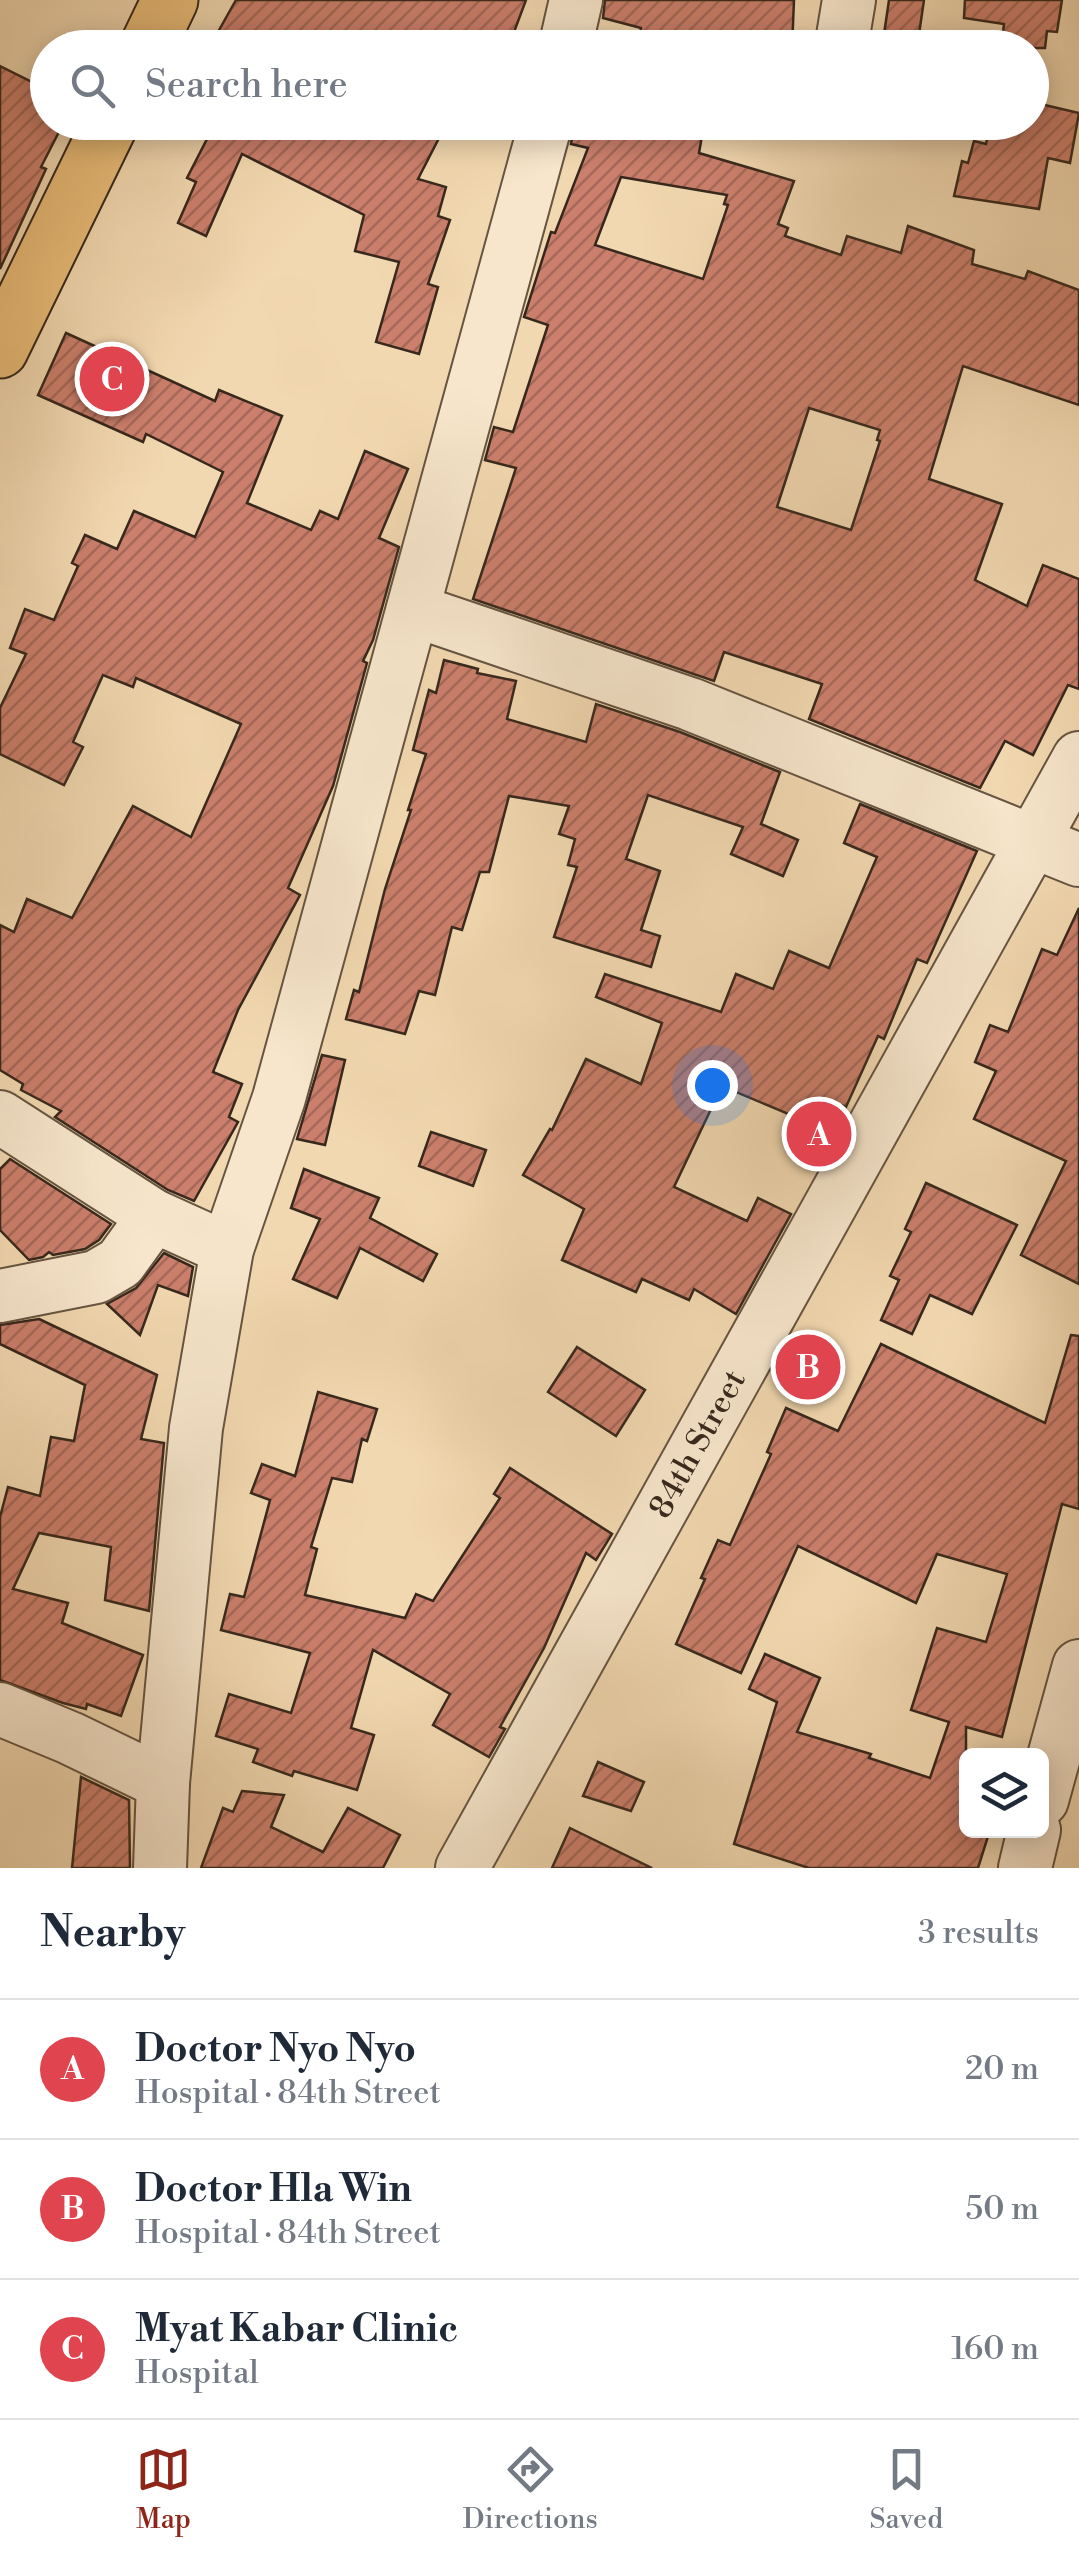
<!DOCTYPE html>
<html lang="en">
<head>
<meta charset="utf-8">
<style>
	:root { --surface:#fff; --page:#f6f6f7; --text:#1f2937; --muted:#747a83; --line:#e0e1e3; --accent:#8f2418 }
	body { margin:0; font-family:"Libre Bodoni",serif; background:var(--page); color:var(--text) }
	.controls { position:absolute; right:30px; bottom:30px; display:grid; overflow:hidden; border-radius:15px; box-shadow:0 5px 25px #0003 }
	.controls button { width:90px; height:90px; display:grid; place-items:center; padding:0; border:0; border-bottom:2px solid var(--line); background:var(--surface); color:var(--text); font:50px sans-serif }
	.you { position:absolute; left:712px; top:1085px; width:35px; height:35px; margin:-25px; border:8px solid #fff; border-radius:50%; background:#1a73e8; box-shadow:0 0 0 15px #1a73e833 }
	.badge { display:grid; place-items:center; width:65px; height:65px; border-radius:50%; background:var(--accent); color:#fff; font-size:32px; font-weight:700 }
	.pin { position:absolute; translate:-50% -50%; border:5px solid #fff; box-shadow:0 2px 10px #0006 }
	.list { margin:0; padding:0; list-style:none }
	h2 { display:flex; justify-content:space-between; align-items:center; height:130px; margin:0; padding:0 40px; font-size:42px }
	h2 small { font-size:32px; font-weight:400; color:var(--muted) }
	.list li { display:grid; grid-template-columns:65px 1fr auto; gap:30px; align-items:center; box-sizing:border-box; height:140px; padding:0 40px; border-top:2px solid var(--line) }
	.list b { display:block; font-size:38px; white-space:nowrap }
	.list p { margin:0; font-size:32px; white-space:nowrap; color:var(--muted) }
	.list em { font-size:32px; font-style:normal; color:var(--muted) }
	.icon { flex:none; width:55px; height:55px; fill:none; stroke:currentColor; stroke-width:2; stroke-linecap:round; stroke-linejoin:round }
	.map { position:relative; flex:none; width:1079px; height:1868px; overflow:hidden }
	.search { position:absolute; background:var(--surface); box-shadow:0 5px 25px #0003; left:30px; right:30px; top:30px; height:110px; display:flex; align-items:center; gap:25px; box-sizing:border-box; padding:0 35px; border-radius:55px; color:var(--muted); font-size:38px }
	.sheet { height:550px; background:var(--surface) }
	nav { display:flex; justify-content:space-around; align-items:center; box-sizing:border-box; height:140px; border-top:2px solid var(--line); background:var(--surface); font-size:28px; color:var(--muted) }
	nav a { display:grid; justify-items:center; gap:5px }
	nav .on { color:var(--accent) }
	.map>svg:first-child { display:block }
	.building { fill:url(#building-hatch); stroke:#37281d; stroke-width:2.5; fill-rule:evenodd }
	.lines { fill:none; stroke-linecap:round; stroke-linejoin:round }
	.minor-casing { stroke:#665442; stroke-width:56 }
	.major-casing { stroke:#37281d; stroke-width:59 }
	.minor { stroke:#f7e6cc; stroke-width:52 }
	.major { stroke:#e9bc78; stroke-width:55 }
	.labels { text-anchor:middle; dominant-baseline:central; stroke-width:8; stroke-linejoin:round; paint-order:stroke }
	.street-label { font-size:32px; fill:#37281d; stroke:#f7e6cc }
</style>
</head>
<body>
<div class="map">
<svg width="1079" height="1868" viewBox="0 0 1079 1868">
	<defs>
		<pattern id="building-hatch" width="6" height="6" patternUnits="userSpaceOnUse" patternTransform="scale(2.5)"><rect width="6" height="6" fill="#cb7f6c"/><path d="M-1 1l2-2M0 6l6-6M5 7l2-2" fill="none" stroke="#a66858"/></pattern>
	</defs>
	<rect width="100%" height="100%" fill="#f2d8b0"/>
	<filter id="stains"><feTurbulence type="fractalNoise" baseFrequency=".002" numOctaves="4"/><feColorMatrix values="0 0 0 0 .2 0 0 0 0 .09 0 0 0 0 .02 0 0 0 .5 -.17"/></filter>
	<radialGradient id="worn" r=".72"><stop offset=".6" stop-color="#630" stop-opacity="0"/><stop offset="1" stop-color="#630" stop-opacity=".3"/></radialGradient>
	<g class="building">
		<path d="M236,0H526L508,48H209Z"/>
		<path d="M605,0H794L792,48H638L641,28L603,18Z"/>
		<path d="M889,0H924L917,48H882Z"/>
		<path d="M965,0H1062L1057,32L1047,31L1045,48H1001L1004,24L964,18Z"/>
		<path d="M0,66L48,90V122H64L41,167L46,169L0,269Z"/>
		<path d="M1032,102L1079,113L1070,163L1048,158L1039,209L954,196L962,161L968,163L974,141L986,144L991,122H1032Z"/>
		<path d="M179,122H412L440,136L418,179L446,187L438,216L450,220L428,284L438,287L419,354L376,342L399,262L355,251L364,215L242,154L206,236L178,223L196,182L187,178L208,137Z"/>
		<path d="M575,122H656L703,130L699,153L794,181L778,224L788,228L785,236L841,255L847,236L901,253L908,226L974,250L972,264L1025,279L1028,271L1079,290V405L963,366L929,479L1002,504L975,580L1027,606L1043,565L1079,579V689L1068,685L1033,755L1005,741L980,788L809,719L822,684L724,652L714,681L473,599L516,468L485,460L494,427L513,432L548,325L524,317L551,232L555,233L588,148L571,144ZM621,177L727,195L724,204L728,205L703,279L595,245ZM809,408L880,430L877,440L880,441L851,530L777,507Z"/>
		<path d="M66,333L215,401L219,390L282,416L247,503L311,530L320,511L338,519L365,451L408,469L379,538L399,547L373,640L363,661L367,663L333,786L288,888L300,895L238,1010L213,1072L242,1084L229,1117L238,1122L194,1201L168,1190L55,1117L61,1111L21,1090L23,1084L0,1070V925L14,932L27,899L72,918L133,806L191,837L241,724L136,678L133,687L103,675L73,742L83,747L64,785L0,754V708L26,654L10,648L25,609L54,620L78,566L72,563L85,535L117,549L134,511L195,537L223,472L146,434L143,442L38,395Z"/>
		<path d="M444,660L478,669L477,673L516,681L507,719L586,742L596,704L680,732L780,772L761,824L798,840L783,876L731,854L743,827L648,795L626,859L660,871L641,930L660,936L651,967L554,937L577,867L568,865L575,839L559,834L569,806L509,796L489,872H480L462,930L452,927L435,995L419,991L405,1034L346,1019L354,990L359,992L385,889L411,810H408L426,754L413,750L429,690L436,693Z"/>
		<path d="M860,804L977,851L927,963L917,959L884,1039L878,1036L846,1107L831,1101L819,1127L722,1086L674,1187L747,1221L758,1198L791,1214L736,1314L694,1289L689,1300L642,1279L636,1292L562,1260L584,1209L523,1175L550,1129L552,1130L586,1059L641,1084L662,1023L596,997L605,974L721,1012L736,974L773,989L789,951L829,968L877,857L844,843Z"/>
		<path d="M1079,908V1284L1021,1255L1066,1161L974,1119L996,1071L975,1062L990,1025L1008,1032L1042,949L1057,955Z"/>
		<path d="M322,1055L345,1060L325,1145L297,1139Z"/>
		<path d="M431,1132L486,1150L473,1186L419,1166Z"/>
		<path d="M10,1159L111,1224L99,1240L85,1249L53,1255L49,1252L43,1257L29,1260L0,1230V1169Z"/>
		<path d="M304,1169L379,1198L370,1218L437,1254L423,1281L360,1248L337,1298L293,1279L320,1219L291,1208Z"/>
		<path d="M926,1183L1017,1225L972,1314L930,1295L912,1334L881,1320L899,1280L890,1276L911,1232L905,1229Z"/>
		<path d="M164,1253L193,1267L188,1296L158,1285L140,1335L107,1304L136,1288Z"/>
		<path d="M39,1319L157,1375L141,1439L164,1443L149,1611L105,1600L111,1547L39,1533L13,1589L68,1603L62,1623L143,1655L121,1716L87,1704L86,1709L63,1703L0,1680V1517L8,1487L40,1496L51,1437L74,1441L85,1385L0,1344V1325Z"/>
		<path d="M1071,1335L1079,1336V1509L1062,1504L1002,1737L966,1727V1830H990L978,1868H809L734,1844L777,1702L749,1689L765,1654L820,1678L797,1732L871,1754L869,1758L930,1778L949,1722L911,1710L937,1628L986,1642L1007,1574L937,1554L916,1603L798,1546L741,1673L676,1644L705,1579L701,1578L718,1540L730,1545L771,1454L767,1452L786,1408L838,1431L881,1344L1045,1423Z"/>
		<path d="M577,1347L645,1390L616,1436L548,1392Z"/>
		<path d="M318,1392L377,1409L367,1441L362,1439L352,1482L332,1478L311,1547L317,1549L305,1595L405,1618L416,1594L433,1601L500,1498L494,1494L510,1468L612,1534L596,1560L586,1553L544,1648L500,1727L505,1729L489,1757L433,1725L450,1694L373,1650L351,1728L374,1735L357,1790L294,1771L292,1776L253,1762L258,1749L216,1736L229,1694L291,1713L310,1653L221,1630L230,1594L244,1597L270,1500L251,1493L262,1464L295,1476Z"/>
		<path d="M598,1762L644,1782L631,1811L583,1796Z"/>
		<path d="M81,1777L129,1800L130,1868H72Z"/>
		<path d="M242,1791L284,1795L271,1827L323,1852L348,1808L400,1835L383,1868H201L223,1808L233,1812Z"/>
		<path d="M570,1828L652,1868H552Z"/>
	</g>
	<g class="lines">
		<defs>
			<g id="minor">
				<path d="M565,48L576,0"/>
				<path d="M841,48L849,0"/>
				<path d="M413,610L690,704L1079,860"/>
				<path d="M0,1117L154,1216L227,1249"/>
				<path d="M0,1296L96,1277L120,1263L154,1216"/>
				<path d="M0,1709L70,1738L163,1783"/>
				<path d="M1042,1800L1079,1666"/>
				<path d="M160,1868L163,1783L196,1428L227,1249L279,1098L546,122"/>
				<path id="s1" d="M462,1868L1079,758"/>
				<path d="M1025,1868L1034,1830"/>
			</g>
			<g id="major">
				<path d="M147,48L170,0"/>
				<path d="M0,350L111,122"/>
			</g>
		</defs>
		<use href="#minor" class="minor-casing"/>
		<use href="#major" class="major-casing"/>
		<use href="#minor" class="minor"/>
		<use href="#major" class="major"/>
	</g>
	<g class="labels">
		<g class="street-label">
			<text stroke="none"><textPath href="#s1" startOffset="485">84th Street</textPath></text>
		</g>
	</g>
	<rect width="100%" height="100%" filter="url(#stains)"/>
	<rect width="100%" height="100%" fill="url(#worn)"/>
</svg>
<div class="controls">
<button><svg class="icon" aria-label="layers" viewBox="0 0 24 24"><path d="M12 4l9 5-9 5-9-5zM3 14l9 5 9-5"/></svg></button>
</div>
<div class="you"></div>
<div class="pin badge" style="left:819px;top:1134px;background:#e0444e">A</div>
<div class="pin badge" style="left:808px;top:1367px;background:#e0444e">B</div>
<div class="pin badge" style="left:112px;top:379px;background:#e0444e">C</div>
<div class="search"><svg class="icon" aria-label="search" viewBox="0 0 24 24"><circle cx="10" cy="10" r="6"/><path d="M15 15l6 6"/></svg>Search here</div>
</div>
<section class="sheet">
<h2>Nearby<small>3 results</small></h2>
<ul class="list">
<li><span class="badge" style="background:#e0444e">A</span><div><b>Doctor Nyo Nyo</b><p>Hospital · 84th Street</p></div><em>20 m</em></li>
<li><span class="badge" style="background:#e0444e">B</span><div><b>Doctor Hla Win</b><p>Hospital · 84th Street</p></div><em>50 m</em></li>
<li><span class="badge" style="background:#e0444e">C</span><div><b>Myat Kabar Clinic</b><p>Hospital</p></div><em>160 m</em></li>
</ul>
</section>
<nav>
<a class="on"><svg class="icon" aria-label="map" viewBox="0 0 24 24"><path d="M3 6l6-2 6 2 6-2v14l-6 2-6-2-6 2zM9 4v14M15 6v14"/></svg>Map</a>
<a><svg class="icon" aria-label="directions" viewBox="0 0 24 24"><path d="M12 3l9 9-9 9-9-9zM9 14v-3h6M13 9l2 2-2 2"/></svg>Directions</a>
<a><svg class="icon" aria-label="saved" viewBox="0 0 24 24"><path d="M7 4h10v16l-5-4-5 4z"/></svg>Saved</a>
</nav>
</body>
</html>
